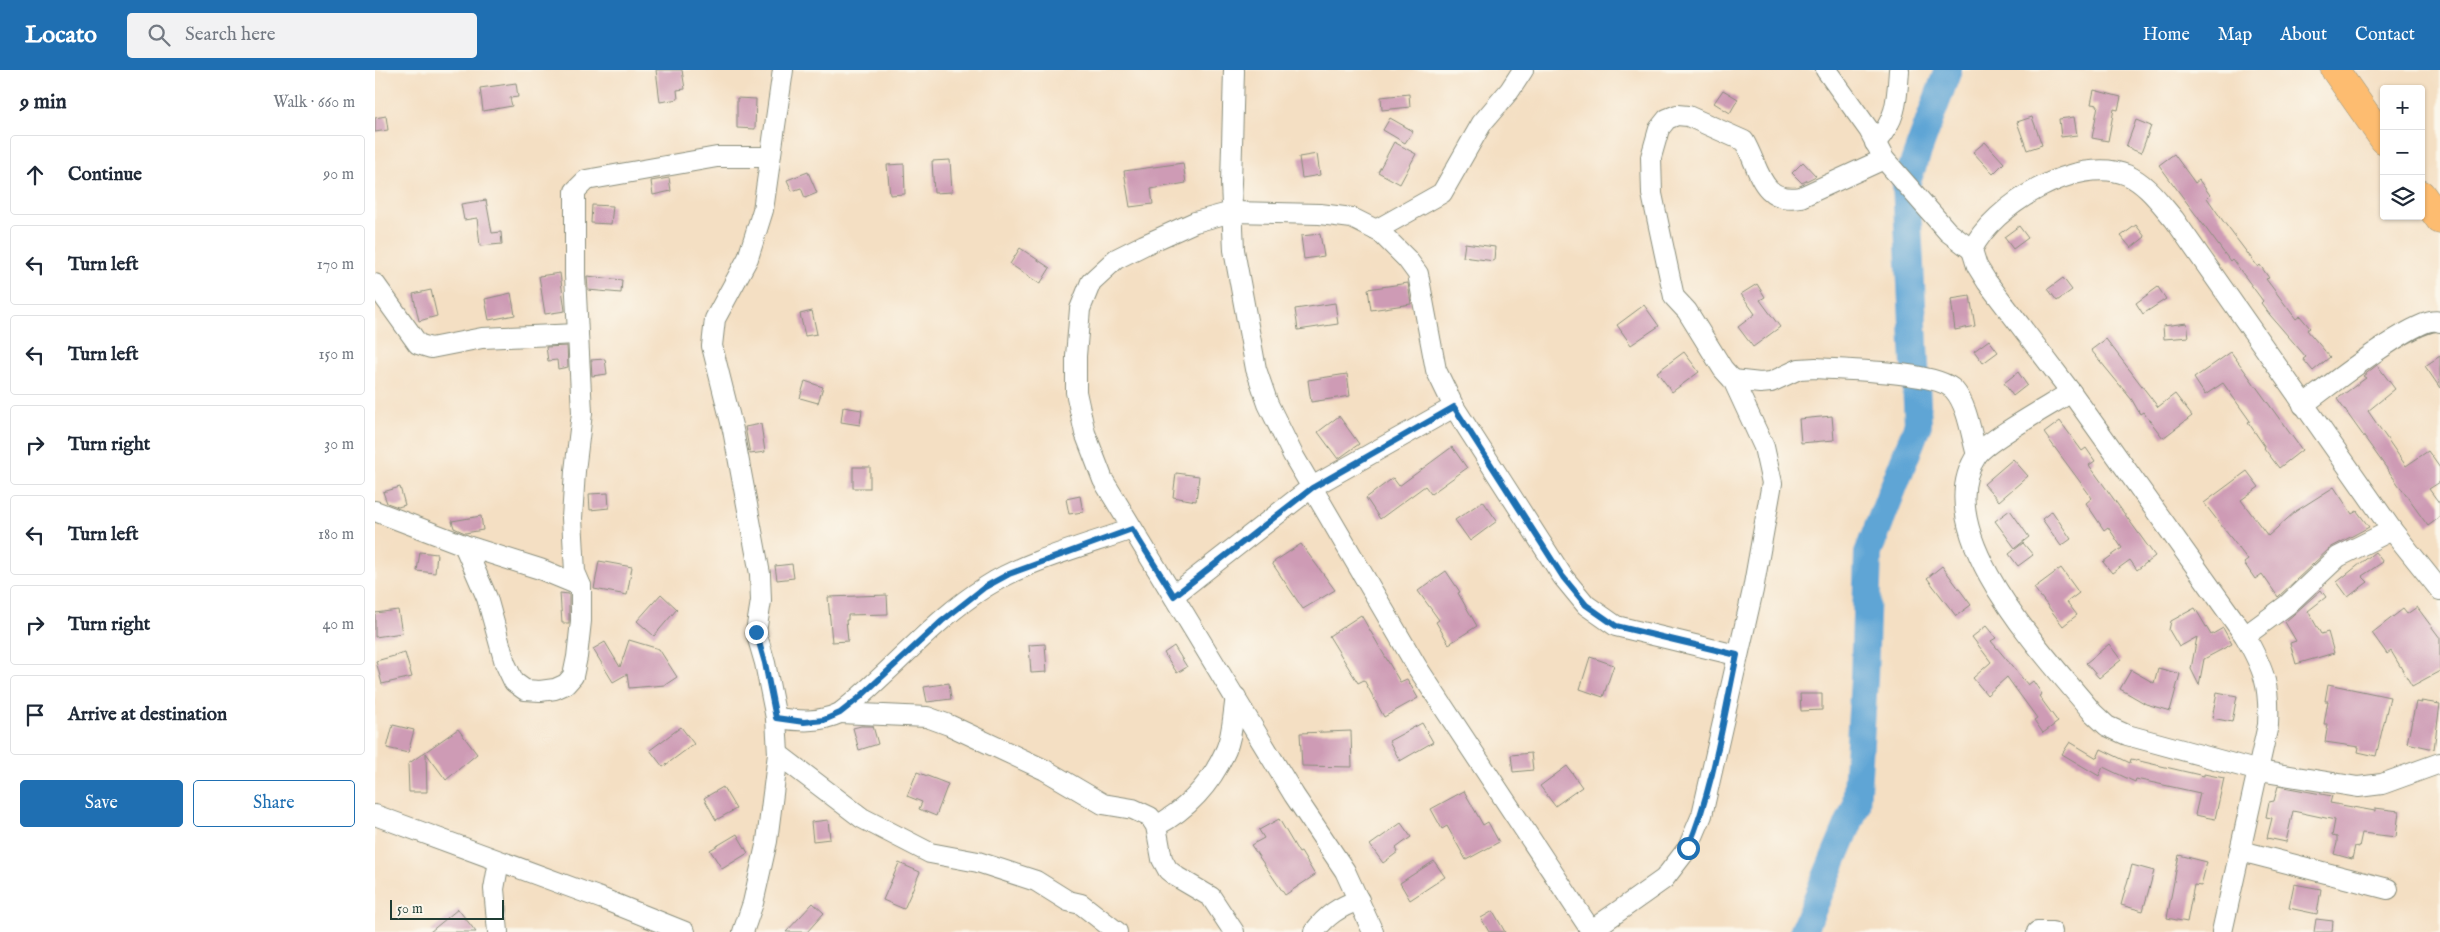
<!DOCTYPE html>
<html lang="en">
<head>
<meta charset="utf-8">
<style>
	:root { --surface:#fff; --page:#f2f2f3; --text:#1f2937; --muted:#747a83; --line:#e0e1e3; --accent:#1f6fb2 }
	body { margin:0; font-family:"IM FELL English",serif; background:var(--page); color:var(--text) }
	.controls { position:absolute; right:15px; top:15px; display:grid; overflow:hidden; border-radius:5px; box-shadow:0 1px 4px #0004 }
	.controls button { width:45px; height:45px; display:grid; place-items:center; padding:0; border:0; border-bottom:1px solid var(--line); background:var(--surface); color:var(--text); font:25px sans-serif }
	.scale { position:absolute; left:15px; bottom:12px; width:114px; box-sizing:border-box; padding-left:5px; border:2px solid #1f3d34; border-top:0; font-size:14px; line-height:18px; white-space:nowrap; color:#1f3d34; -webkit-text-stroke:4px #fbf7ec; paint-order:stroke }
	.stop { position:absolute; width:15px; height:15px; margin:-11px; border:4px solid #1f6fb2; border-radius:50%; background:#fff }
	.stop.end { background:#1f6fb2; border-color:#fff; box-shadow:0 1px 5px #0008 }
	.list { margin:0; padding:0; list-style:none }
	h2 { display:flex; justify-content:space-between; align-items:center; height:65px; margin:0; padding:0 20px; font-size:21px }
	h2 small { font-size:16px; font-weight:400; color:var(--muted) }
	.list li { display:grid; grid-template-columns:32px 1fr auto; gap:15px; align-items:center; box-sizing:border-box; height:80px; margin:0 10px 10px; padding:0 10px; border:1px solid var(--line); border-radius:5px }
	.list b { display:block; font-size:19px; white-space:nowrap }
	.list em { font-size:16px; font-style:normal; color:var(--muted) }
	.actions { display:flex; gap:10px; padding:15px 20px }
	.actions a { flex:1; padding:11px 0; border:1px solid var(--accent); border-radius:5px; text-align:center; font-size:18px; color:var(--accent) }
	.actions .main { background:var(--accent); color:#fff }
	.icon { flex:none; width:28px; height:28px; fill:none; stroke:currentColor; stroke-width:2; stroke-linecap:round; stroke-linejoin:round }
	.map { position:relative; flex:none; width:2065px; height:862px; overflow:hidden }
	header { display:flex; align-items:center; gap:30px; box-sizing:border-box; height:70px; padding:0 25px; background:var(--accent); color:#fff }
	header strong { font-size:24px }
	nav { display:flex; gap:28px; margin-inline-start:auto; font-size:18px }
	.search { width:350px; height:45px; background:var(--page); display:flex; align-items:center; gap:12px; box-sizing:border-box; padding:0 18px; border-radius:5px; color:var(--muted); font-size:19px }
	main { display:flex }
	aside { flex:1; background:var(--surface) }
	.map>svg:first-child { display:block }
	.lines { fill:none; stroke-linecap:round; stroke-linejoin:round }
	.river { stroke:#5fa5d5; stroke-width:28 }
	.building { fill:#ce9bb5 }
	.minor-casing { stroke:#8a8e7c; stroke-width:22 }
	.highway-casing { stroke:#8a8e7c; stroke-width:29 }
	.minor { stroke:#fff; stroke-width:20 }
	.highway { stroke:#fdbc6f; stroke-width:28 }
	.route { stroke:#1f6fb2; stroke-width:6 }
</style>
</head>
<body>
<header>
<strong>Locato</strong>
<div class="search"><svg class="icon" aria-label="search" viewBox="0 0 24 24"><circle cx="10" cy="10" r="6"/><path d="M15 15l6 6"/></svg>Search here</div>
<nav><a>Home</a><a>Map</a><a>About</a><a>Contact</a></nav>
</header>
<main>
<aside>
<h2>9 min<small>Walk · 660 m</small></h2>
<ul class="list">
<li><svg class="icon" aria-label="ahead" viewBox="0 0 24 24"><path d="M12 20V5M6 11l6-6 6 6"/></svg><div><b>Continue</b></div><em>90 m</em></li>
<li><svg class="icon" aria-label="left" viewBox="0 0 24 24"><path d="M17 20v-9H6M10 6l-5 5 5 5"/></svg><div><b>Turn left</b></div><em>170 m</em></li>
<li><svg class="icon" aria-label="left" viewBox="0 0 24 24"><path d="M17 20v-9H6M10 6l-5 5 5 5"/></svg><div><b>Turn left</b></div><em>150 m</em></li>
<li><svg class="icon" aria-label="right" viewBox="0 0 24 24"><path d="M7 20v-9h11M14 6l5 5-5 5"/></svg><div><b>Turn right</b></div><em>30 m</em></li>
<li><svg class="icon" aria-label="left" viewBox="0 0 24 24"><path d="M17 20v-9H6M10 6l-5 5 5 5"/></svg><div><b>Turn left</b></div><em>180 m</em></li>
<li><svg class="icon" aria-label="right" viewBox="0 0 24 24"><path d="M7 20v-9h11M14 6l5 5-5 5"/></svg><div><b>Turn right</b></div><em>40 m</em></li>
<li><svg class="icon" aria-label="arrive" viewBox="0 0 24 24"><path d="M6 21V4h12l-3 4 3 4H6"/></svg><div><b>Arrive at destination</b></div></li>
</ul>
<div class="actions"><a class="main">Save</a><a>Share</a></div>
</aside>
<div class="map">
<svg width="2065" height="862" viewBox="0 0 2065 862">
	<rect width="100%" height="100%" fill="#fbf7ec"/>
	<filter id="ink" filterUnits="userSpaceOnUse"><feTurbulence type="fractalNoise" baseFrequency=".02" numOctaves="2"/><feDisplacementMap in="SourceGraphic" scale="10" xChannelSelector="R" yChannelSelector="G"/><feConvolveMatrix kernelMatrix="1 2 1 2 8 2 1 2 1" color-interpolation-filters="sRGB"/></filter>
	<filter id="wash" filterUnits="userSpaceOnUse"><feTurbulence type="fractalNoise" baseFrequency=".0096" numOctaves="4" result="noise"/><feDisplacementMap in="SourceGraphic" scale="20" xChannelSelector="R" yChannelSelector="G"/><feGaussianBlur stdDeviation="1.12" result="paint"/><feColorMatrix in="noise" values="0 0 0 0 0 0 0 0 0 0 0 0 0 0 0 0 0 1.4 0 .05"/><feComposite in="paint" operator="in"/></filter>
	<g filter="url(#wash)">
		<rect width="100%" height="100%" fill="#f4dfc3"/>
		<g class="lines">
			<path class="river" d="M1428,862L1481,736L1489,609L1493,483L1543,354L1531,114L1573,0"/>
		</g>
		<g id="blocks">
			<g class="building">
				<path d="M281,0H307L310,19L302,20L303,29L285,32Z"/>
				<path d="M141,13L143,27L135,28L137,36L108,41L105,18Z"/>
				<path d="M1348,20L1363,29L1355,43L1339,33Z"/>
				<path d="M1719,20L1746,27L1743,40L1739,39L1733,71L1717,68L1723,35L1716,34Z"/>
				<path d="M1034,24L1035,37L1007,40L1006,27Z"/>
				<path d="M362,28L381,29L380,59L362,58Z"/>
				<path d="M11,46L13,60L0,62V48Z"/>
				<path d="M1657,47L1667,75L1652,80L1642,52Z"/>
				<path d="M1699,47L1702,65L1686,67L1684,49Z"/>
				<path d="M1015,48L1038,61L1030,73L1008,60Z"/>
				<path d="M1761,50L1776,56L1766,83L1751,77Z"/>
				<path d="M1019,72L1041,84L1025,114L1003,102Z"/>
				<path d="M1610,72L1629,93L1618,104L1598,82Z"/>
				<path d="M942,84L945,105L927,108L924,87Z"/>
				<path d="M1799,84L1820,113L1824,110L1835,125L1832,128L1848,151L1883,197L1885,195L1894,208L1891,209L1921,249L1925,246L1935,258L1932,260L1955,287L1938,301L1928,289L1931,287L1895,245L1886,233L1888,231L1857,189L1855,191L1784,95Z"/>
				<path d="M575,90L577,122L559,123L557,91Z"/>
				<path d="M1428,92L1441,106L1427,113L1417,103Z"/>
				<path d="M808,93L811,113L776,119L778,134L755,137L749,101Z"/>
				<path d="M529,94L530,124L515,125L512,95Z"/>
				<path d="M433,102L442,123L430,128L426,118L417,121L412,110Z"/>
				<path d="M294,108L296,121L278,125L276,111Z"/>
				<path d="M111,130L117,163L126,162L127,174L105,176L102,148L89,150L86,134Z"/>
				<path d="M217,135L238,136L236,154L216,153Z"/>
				<path d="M1761,155L1770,167L1756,178L1746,166Z"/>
				<path d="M1644,156L1653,168L1638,179L1629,167Z"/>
				<path d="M945,164L949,186L929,189L926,166Z"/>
				<path d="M1090,173L1120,177L1119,191L1088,187Z"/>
				<path d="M645,178L675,198L665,214L635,194Z"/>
				<path d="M185,203L190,241L170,244L164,206Z"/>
				<path d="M212,206L247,210L246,223L213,220Z"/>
				<path d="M1688,208L1697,220L1682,231L1673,219Z"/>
				<path d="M1033,213L1036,234L996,240L993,219Z"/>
				<path d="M1382,214L1390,227L1385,230L1405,257L1378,277L1363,257L1380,244L1366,224Z"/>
				<path d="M1783,217L1791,229L1768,244L1761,233Z"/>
				<path d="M56,220L62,246L44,251L38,224Z"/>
				<path d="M136,223L140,245L114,250L110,229Z"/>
				<path d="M1595,226L1600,256L1580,260L1576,229Z"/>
				<path d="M960,233L963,254L923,260L920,239Z"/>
				<path d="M1269,235L1284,256L1256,275L1242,255Z"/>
				<path d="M437,241L442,264L430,266L425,244Z"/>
				<path d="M1812,253L1814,267L1789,269L1788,256Z"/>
				<path d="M1731,269L1783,337L1800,324L1817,346L1788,368L1768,342L1765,344L1757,330L1716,280Z"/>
				<path d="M1614,270L1623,282L1608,293L1599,281Z"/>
				<path d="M192,276L193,297L183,299L182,290L173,291L171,277Z"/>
				<path d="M1309,282L1324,302L1297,322L1282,302Z"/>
				<path d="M1856,282L1927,380L1904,398L1889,378L1890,377L1873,352L1875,351L1848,313L1830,325L1819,308Z"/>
				<path d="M2065,286V318L2050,296Z"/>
				<path d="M230,289L232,304L217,306L216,290Z"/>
				<path d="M2002,295L2020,319L1993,341L2031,396L2053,381L2065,398V412L2054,419L2065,434V447L2053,456L1962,329L1991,308L1988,306Z"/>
				<path d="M1643,302L1652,315L1638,326L1629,313Z"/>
				<path d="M972,304L975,326L936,332L933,310Z"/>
				<path d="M430,311L448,317L443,333L425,328Z"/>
				<path d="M468,337L487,340L485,355L466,352Z"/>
				<path d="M964,346L984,374L963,389L943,362Z"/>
				<path d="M1457,346L1459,370L1426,373L1424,349Z"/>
				<path d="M1685,351L1707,381L1711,378L1720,391L1714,395L1780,486L1762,500L1755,490L1737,503L1728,492L1747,478L1733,457L1729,460L1711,433L1717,428L1669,363Z"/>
				<path d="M386,354L390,382L375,384L370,357Z"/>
				<path d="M1077,377L1092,398L1056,424L1050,416L1005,449L991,428L1018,408L1024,416Z"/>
				<path d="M1638,389L1653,406L1624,431L1609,414Z"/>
				<rect x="478" y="397" width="17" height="21"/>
				<path d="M1872,401L1884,417L1866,430L1893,466L1921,441L1959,417L1977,444L1982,441L1994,457L1955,478L1903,527L1887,504L1880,509L1869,493L1873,490L1829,433Z"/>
				<path d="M801,403L824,406L821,431L798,427Z"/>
				<path d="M25,417L30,435L23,437L12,433L8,422Z"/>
				<path d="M233,423L234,438L215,440L214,424Z"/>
				<path d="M705,426L708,442L694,444L691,429Z"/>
				<path d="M1108,431L1122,451L1095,471L1080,450Z"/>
				<path d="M1635,440L1654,467L1640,478L1620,451Z"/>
				<path d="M1677,441L1696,469L1686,476L1667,449Z"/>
				<path d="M106,446L108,460L90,463L79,458L77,451Z"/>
				<path d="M1648,473L1658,485L1643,496L1634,484Z"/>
				<path d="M926,474L960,520L928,539L897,493Z"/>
				<path d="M45,482L62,484L60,503L42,501Z"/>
				<path d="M2000,482L2008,492L1987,506L1993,512L1973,527L1962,512Z"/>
				<path d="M224,491L257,497L252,525L219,519Z"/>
				<path d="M417,494L419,508L402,510L400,496Z"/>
				<path d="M1567,496L1596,535L1581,546L1552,508Z"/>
				<path d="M1686,498L1704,523L1692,532L1702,545L1688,556L1659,518Z"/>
				<path d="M1071,501L1085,522L1083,523L1102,556L1074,574L1061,552L1064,550L1043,521Z"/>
				<path d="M1946,520L1951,527L1933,541L1946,564L1953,562L1959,583L1921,594L1915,573L1921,571L1910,552Z"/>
				<path d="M185,523L194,524V553H187Z"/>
				<path d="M286,524L302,539L279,566L262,551Z"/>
				<path d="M512,525L513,544L473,545V550H471L473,571L457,572L453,527Z"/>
				<path d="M2042,537L2065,568V601L2037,616L2016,581L2012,584L1997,563L2028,539L2032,544Z"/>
				<path d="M1820,538L1836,565L1848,558L1857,574L1829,589L1824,615L1816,599L1822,567L1804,577L1794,560L1796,551Z"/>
				<path d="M23,540L27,563L0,567V543Z"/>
				<path d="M986,545L1025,612L1032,609L1043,628L1009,647L989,610L983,613L954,566Z"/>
				<path d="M1611,556L1621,568L1616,571L1653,615L1658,611L1667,624L1664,626L1683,652L1668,663L1659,650L1662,648L1632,607L1612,625L1598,608L1616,592L1597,567Z"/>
				<path d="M254,570L284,579L302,607L290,615L254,618L252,604L238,612L218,579L230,572L245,597Z"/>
				<path d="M670,574L672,602L656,603L654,575Z"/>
				<path d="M1734,574L1746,590L1724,608L1711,593Z"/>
				<path d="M799,576L812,597L802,603L789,583Z"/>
				<path d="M30,583L37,607L7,614L1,591Z"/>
				<path d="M1215,587L1239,595L1228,627L1205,619Z"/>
				<path d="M1783,598L1805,604L1795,641L1771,634L1745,619L1756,600L1779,613Z"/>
				<path d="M574,613L576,629L552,632L549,617Z"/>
				<path d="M1953,614L2015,627L2001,686L1983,682L1984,677L1950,672L1953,654H1949L1953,631H1950Z"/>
				<path d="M1842,622L1862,626L1857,652L1837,648Z"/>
				<path d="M1425,624H1447V640L1426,641Z"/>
				<path d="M2046,631L2065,634L2059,679L2032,673L2041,632L2047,633Z"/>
				<path d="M1047,653L1058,672L1025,691L1014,671Z"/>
				<path d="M18,655L39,660L33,683L12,678Z"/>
				<path d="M486,656H498L503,674L484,680L478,658Z"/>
				<path d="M306,657L319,674L288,697L275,680Z"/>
				<path d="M83,659L102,684L71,710L51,683L52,722H34L33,694Z"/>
				<path d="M976,661L977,697L927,696L925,663Z"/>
				<path d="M1695,672L1722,688L1726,679L1755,693L1756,689L1829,706V704L1849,708L1840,749L1820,745L1825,723L1761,709L1760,712L1728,697L1724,706L1687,684Z"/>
				<path d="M1156,683L1158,700L1138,702L1136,685Z"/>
				<path d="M1192,696L1207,717L1180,736L1165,716Z"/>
				<path d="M542,702L573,714L561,746L544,739L547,732L532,726Z"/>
				<path d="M1903,716L1957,726L1955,733L2000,741V738L2024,741L2021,767L1987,763L1984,777L1980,776L1977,789L1959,784L1962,773V767L1957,766L1960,750L1918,741L1911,772L1892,768L1897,748L1891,747L1894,732L1899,731Z"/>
				<path d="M348,717L361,739L341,750L329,728Z"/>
				<path d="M1089,721L1108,755L1113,752L1124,772L1091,790L1072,756L1067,759L1056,739Z"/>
				<path d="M904,749L924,783L926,782L940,805L910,825L876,775L889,768L884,760Z"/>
				<path d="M453,750L455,769L438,771L436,752Z"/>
				<path d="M1026,753L1036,767L1021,778L1023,782L1008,793L995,775Z"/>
				<path d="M362,764L373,783L347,799L335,780Z"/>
				<path d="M1804,785L1832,792L1826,816L1819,815L1812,852L1792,848Z"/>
				<path d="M1059,791L1070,807L1035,830L1025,813Z"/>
				<path d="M524,793L545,802L529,839L508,830Z"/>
				<path d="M1757,795L1779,801L1768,841L1746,835Z"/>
				<path d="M1919,814L1946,819L1942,844L1914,838Z"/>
				<path d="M438,833L449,843L432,862H411Z"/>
				<path d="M83,839L101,862H55Z"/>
				<path d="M1118,841L1130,862H1114L1106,848Z"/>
				<path d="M1941,849L1958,851L1957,862H1939Z"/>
			</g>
		</g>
	</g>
	<g filter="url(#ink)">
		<use href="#blocks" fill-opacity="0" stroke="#8a8e7c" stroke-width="1"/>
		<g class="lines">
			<defs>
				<g id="minor">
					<path d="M859,0L856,113L859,180L881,299L893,334L918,385L1042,597L1217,862"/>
					<path d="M1451,0L1494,60L1509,89L1573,162L1597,180"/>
					<path d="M1500,73C1522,49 1522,30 1524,0"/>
					<path d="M1001,160L1067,123L1107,53L1135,20L1148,0"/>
					<path d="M0,214L43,274L56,278L107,268L203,264"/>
					<path d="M1358,310L1385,313L1396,312L1424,299L1441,298C1468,300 1562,301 1579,320C1593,336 1596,365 1602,385"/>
					<path d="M1696,322C1676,335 1614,369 1602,385C1550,461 1673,588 1718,643L1732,656L1752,665L1884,701L1983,717L2007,714L2065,693"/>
					<path d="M1928,335C1949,320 2045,243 2065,252"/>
					<path d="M0,441L89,475L165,499L206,516"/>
					<path d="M89,475L112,528L130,593L139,612L150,620L165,621L180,619L191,614L198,606L202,587L206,551V516L200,502L197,448L200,401L207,343L200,205V121L211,110L342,87H395"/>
					<path d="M799,525L937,417L1079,337"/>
					<path d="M1870,566L1912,535L1963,487L2017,460"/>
					<path d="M465,643L552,647L574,655L670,700L728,734L758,739L775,747L781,756L787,789L793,800L802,807L836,827L859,862"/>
					<path d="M401,648C425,651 443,653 465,643C516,603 557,550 612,516C651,491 712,475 757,459"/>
					<path d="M403,684L487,748L555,783L603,792L661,811L693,831L706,834L742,862"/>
					<path d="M0,745L228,829L310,862"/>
					<path d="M781,756C813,739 836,714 851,680C858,664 858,644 861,627"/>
					<path d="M1866,781L2013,819"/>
					<path d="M1217,860L1289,809L1313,778L1327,745L1378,520L1397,413L1389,377L1358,310L1348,299L1312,241L1299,227L1277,124L1276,87L1284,59L1292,49L1302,45L1313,46L1369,71C1385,98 1385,134 1426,127L1509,89"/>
					<path d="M123,862L119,819L124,791"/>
					<path d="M368,862L378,833L392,771L403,684L401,648L390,593L381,562L386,531L385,504L358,360L337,276L340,249L373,188L388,140L408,0"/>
					<path d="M939,862C952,845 964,837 984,830"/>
					<path d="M998,862L970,801L919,725L728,410L710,363L701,322V286L705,239L716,212L741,189L769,175L820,152L857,142L945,144L977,148L1005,162L1032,189L1043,204L1061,300L1079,337L1188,507L1211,535L1241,556L1361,585"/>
					<path d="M1662,862H1677"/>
					<path d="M1847,862L1893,655C1895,615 1889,600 1870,566L1696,322L1612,212L1602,196L1597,180C1617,136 1703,84 1752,105C1772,114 1785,133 1799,149L2017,460L2065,520"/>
				</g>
				<g id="highway">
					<path d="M1960,0L2009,70"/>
					<path d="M2046,124L2065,150"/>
				</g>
			</defs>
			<use href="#minor" class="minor-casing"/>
			<use href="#highway" class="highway-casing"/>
			<use href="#minor" class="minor"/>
			<use href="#highway" class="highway"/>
		</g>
	</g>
	<g class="lines" filter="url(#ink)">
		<path class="route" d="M381,562L390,593L401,648L429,652L449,650L465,643L484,628L567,551L610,517L634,504L757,459L799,526L937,418L1079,337L1188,507L1211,535L1241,556L1362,585C1348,650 1339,716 1313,778"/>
	</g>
</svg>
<div class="controls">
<button>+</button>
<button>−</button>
<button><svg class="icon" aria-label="layers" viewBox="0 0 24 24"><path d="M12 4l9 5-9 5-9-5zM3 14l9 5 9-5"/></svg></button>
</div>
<div class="scale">50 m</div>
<div class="stop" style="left:1313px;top:778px"></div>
<div class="stop end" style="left:381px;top:562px"></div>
</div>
</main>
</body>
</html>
